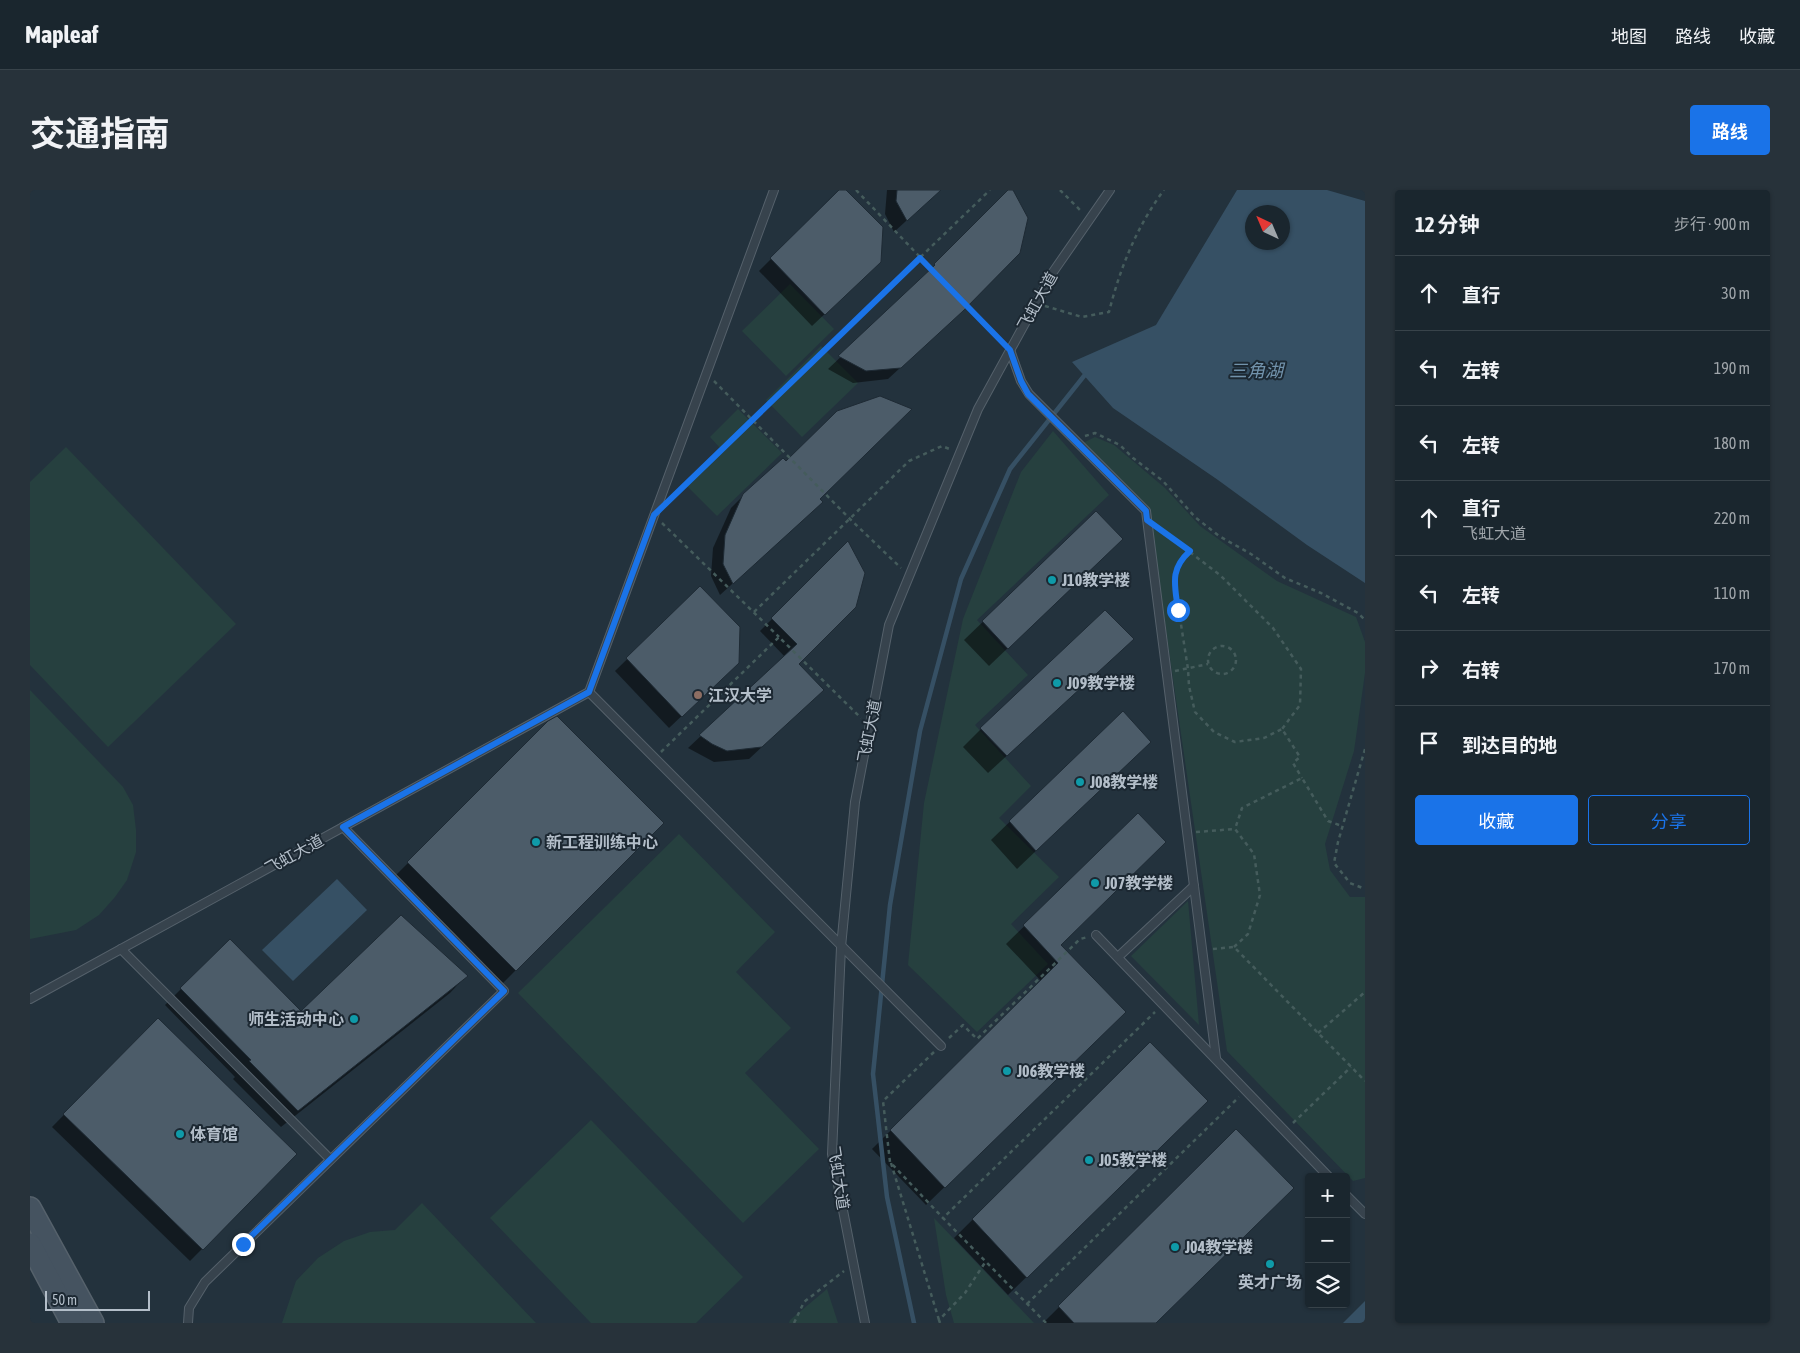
<!DOCTYPE html>
<html lang="zh">
<head>
<meta charset="utf-8">
<style>
	:root { --surface:#1a262e; --page:#27323a; --text:#f1f3f6; --muted:#9fa5aa; --line:#38434a; --accent:#1a73e8 }
	body { margin:0; font-family:"Asap Condensed","Noto Sans SC",sans-serif; background:var(--page); color:var(--text) }
	.controls { position:absolute; right:15px; bottom:15px; display:grid; overflow:hidden; border-radius:5px; box-shadow:0 1px 4px #0004 }
	.controls button { width:45px; height:45px; display:grid; place-items:center; padding:0; border:0; border-bottom:1px solid var(--line); background:var(--surface); color:var(--text); font:25px sans-serif }
	.compass { position:absolute; left:1215px; top:15px; width:45px; height:45px; border-radius:50%; background:var(--surface); box-shadow:0 1px 4px #0004; rotate:316deg }
	.scale { position:absolute; left:15px; bottom:12px; width:105px; box-sizing:border-box; padding-left:5px; border:2px solid #b3bec9; border-top:0; font-size:14px; line-height:18px; white-space:nowrap; color:#b3bec9; -webkit-text-stroke:4px #1c2832; paint-order:stroke }
	.stop { position:absolute; width:15px; height:15px; margin:-11px; border:4px solid #1a73e8; border-radius:50%; background:#fff }
	.stop.end { background:#1a73e8; border-color:#fff; box-shadow:0 1px 5px #0008 }
	.list { margin:0; padding:0; list-style:none }
	h2 { display:flex; justify-content:space-between; align-items:center; height:65px; margin:0; padding:0 20px; font-size:21px }
	h2 small { font-size:16px; font-weight:400; color:var(--muted) }
	.list li { display:grid; grid-template-columns:32px 1fr auto; gap:15px; align-items:center; box-sizing:border-box; height:75px; padding:0 20px; border-top:1px solid var(--line) }
	.list b { display:block; font-size:19px; white-space:nowrap }
	.list p { margin:0; font-size:16px; white-space:nowrap; color:var(--muted) }
	.list em { font-size:16px; font-style:normal; color:var(--muted) }
	.actions { display:flex; gap:10px; padding:15px 20px }
	.actions a { flex:1; padding:11px 0; border:1px solid var(--accent); border-radius:5px; text-align:center; font-size:18px; color:var(--accent) }
	.actions .main { background:var(--accent); color:#fff }
	.icon { flex:none; width:28px; height:28px; fill:none; stroke:currentColor; stroke-width:2; stroke-linecap:round; stroke-linejoin:round }
	.map { position:relative; flex:none; width:1335px; height:1133px; overflow:hidden; border-radius:5px }
	header { display:flex; align-items:center; gap:30px; box-sizing:border-box; height:70px; padding:0 25px; background:var(--surface); border-bottom:1px solid var(--line) }
	header strong { font-size:24px }
	nav { display:flex; gap:28px; margin-inline-start:auto; font-size:18px }
	.intro { display:flex; align-items:center; justify-content:space-between; box-sizing:border-box; height:120px; padding:0 30px }
	h1 { margin:0; font-size:35px }
	.button { padding:12px 22px; border-radius:5px; background:var(--accent); color:#fff; font-size:18px; font-weight:700 }
	main { display:flex; gap:30px; padding:0 30px }
	aside { flex:1; background:var(--surface); border-radius:5px; box-shadow:0 1px 4px #0004 }
	.map>svg:first-child { display:block }
	.green { fill:#26403f }
	.water { fill:#365064; fill-rule:evenodd }
	.shadow { fill:#0007 }
	.lines { fill:none; stroke-linecap:round; stroke-linejoin:round }
	.stream { stroke:#365064; stroke-width:4.5 }
	.building { fill:#4c5c69; stroke:#1e2a34 }
	.lane-casing { stroke:#55616b; stroke-width:10 }
	.secondary-casing { stroke:#55616b; stroke-width:24 }
	.path { stroke:#455c5c; stroke-width:2.5; stroke-dasharray:4 4; stroke-linecap:butt }
	.lane { stroke:#37434d; stroke-width:8 }
	.secondary { stroke:#455360; stroke-width:21 }
	.route { stroke:#1a73e8; stroke-width:6 }
	.culture-dot { fill:#0f9aa8; stroke:#1c2832; stroke-width:2 }
	.education-dot { fill:#8d6e63; stroke:#1c2832; stroke-width:2 }
	.labels { text-anchor:middle; dominant-baseline:central; stroke-width:4; stroke-linejoin:round; paint-order:stroke }
	.street-label { font-size:16px; fill:#b3bec9; stroke:#1c2832 }
	.poi-label { font-size:16px; font-weight:bold; fill:#b3bec9; stroke:#1c2832; text-anchor:start }
	.water-label { font-size:18px; font-style:italic; fill:#7293ac; stroke:#1c2832 }
</style>
</head>
<body>
<header>
<strong>Mapleaf</strong>
<nav><a>地图</a><a>路线</a><a>收藏</a></nav>
</header>
<div class="intro"><h1>交通指南</h1><a class="button">路线</a></div>
<main>
<div class="map">
<svg width="1335" height="1133" viewBox="0 0 1335 1133">
	<rect width="100%" height="100%" fill="#23323d"/>
	<g class="green">
		<path d="M760,94L804,139L756,186L712,141Z"/>
		<path d="M791,156L828,193L772,247L736,210Z"/>
		<path d="M708,219L752,263L687,326L654,293L690,258L680,247Z"/>
		<path d="M1023,241L1079,305L947,430L998,485L945,535L1001,596L969,628L1029,687L981,734L1018,774L947,842L878,775L894,613L933,429L991,282Z"/>
		<path d="M1065,247L1084,255L1135,298L1170,336L1247,391L1326,427L1335,452V483L1324,561L1295,654L1300,680L1320,707H1335V988L1323,991L1197,861L1118,316L1053,253Z"/>
		<path d="M36,257L206,434L78,557L0,475V292Z"/>
		<path d="M0,500L93,597L103,615L106,640V662L97,690L85,707L69,725L46,740L0,749Z"/>
		<path d="M649,644L745,742L706,782L761,838L715,883L789,959L713,1033L488,803Z"/>
		<path d="M1158,711L1169,835L1101,766Z"/>
		<path d="M561,930L713,1087L666,1133H561L460,1028Z"/>
		<path d="M392,1013L506,1133H252L266,1091L288,1068L314,1051L340,1042L365,1040Z"/>
		<path d="M904,1028L1004,1133H924L916,1105Z"/>
		<path d="M797,1099L808,1133H759L760,1130Z"/>
	</g>
	<g class="water">
		<path d="M1207,0H1297L1335,11V393L1277,355L1188,290L1083,218L1042,172L1126,135ZM1222,22H1252V52H1222Z"/>
		<path d="M307,689L337,720L263,791L232,760Z"/>
		<path d="M1335,1111V1133H1313Z"/>
	</g>
	<g class="shadow">
		<path d="M810,0H814L837,84L782,136L729,81Z"/>
		<path d="M857,0H910L864,42L855,24Z"/>
		<path d="M980,0H982L919,133L858,189L823,193L798,179L894,88Z"/>
		<path d="M714,305L789,309L779,324L690,405L681,386L683,358L701,318Z"/>
		<path d="M1066,323L1073,367L959,476L934,450Z"/>
		<path d="M818,353L768,474L780,512L719,569L684,572L658,558L755,467L730,441Z"/>
		<path d="M670,398L695,485L639,538L585,481Z"/>
		<path d="M1084,467L958,583L933,557L951,539Z"/>
		<path d="M1093,522L1101,570L987,679L961,650Z"/>
		<path d="M519,532L632,633L467,799L360,691Z"/>
		<path d="M1108,625L1029,755L1076,840L896,1015L842,959L1011,791L976,754Z"/>
		<path d="M200,750L271,823L436,786L420,803L251,937L203,889L205,887L135,815Z"/>
		<path d="M128,829L266,964L160,1071L22,937Z"/>
		<path d="M1120,854L1158,929L978,1105L924,1048Z"/>
		<path d="M1206,941L1244,1016L1124,1133H1013Z"/>
	</g>
	<g class="lines">
		<path class="stream" d="M884,1133L857,1007L843,884L860,715L890,541L931,389L980,279L1054,186"/>
	</g>
	<g class="building">
		<path d="M809,0H816L853,37L851,72L795,125L740,68Z"/>
		<path d="M867,0H911L877,31L866,11Z"/>
		<path d="M978,0H983L998,28L990,63L933,121L871,178L836,181L808,166L905,75L904,74Z"/>
		<path d="M850,206L882,219L790,309L793,312L703,394L693,374L695,345L713,304L753,268L756,271L807,221Z"/>
		<path d="M1066,321L1093,349L978,459L952,431Z"/>
		<path d="M818,351L835,383L826,417L769,474L794,500L732,557L697,561L682,554L669,545L767,454L741,428Z"/>
		<path d="M670,396L710,437L709,473L652,527L596,468Z"/>
		<path d="M1075,420L1104,449L977,566L950,538Z"/>
		<path d="M1093,521L1121,552L1006,661L979,631Z"/>
		<path d="M527,526L634,633L486,781L377,672L518,531Z"/>
		<path d="M1108,623L1136,652L1031,755L1096,822L915,998L860,940L1028,773L993,735Z"/>
		<path d="M371,725L438,786L268,921L219,871L221,870L150,798L200,749L271,821Z"/>
		<path d="M128,828L267,964L173,1060L33,924Z"/>
		<path d="M1120,852L1178,911L997,1088L942,1029Z"/>
		<path d="M1206,939L1264,998L1126,1133H1044L1028,1116Z"/>
	</g>
	<g class="lines">
		<defs>
			<g id="lane">
				<path d="M980,160L991,191L999,204L1116,321L1186,868"/>
				<path d="M559,502L911,856"/>
				<path d="M1066,745L1299,987"/>
				<path d="M91,759L300,969"/>
				<path d="M1088,767L1164,696"/>
				<path d="M0,809L559,502L744,0"/>
				<path d="M1316,1005L1335,1024"/>
				<path d="M158,1133L159,1118L175,1092L474,801L313,637"/>
				<path d="M835,1133L802,964L811,757L825,612L859,435L948,219L1023,82L1080,0"/>
			</g>
			<g id="secondary">
				<path d="M0,1018L63,1133"/>
				<path d="M0,1054L42,1133"/>
			</g>
		</defs>
		<use href="#lane" class="lane-casing"/>
		<use href="#secondary" class="secondary-casing"/>
		<g class="path">
			<path d="M826,0L973,154"/>
			<path d="M1030,0L1052,22"/>
			<path d="M1015,116L1052,127L1079,122C1090,78 1107,36 1134,0"/>
			<path d="M684,191L820,329L871,378"/>
			<path d="M1055,246L1065,243L1090,255L1103,268L1133,291L1165,327L1189,346L1221,364L1255,388L1291,403L1328,423L1335,430"/>
			<path d="M643,306L960,0"/>
			<path d="M632,333L749,447"/>
			<path d="M1128,338L1190,385L1243,438L1271,479L1270,515L1252,539"/>
			<path d="M1161,361L1150,371L1144,390L1158,479L1159,496L1165,522L1184,542L1205,552L1234,548L1252,539L1270,567L1263,573L1272,588"/>
			<path d="M724,422L879,271L912,256L922,260"/>
			<circle cx="1192" cy="470" r="14"/>
			<path d="M1145,481L1178,474"/>
			<path d="M1335,559L1308,652L1304,673L1320,693L1335,699"/>
			<path d="M631,562L749,447L831,528"/>
			<path d="M1166,642L1205,639"/>
			<path d="M1204,757L1218,744L1230,705L1224,664L1205,639L1212,618L1272,588L1298,631L1312,636"/>
			<path d="M1183,759L1204,757L1335,891"/>
			<path d="M1288,843L1335,802"/>
			<path d="M919,848L933,835L947,849L1050,749L1058,747"/>
			<path d="M904,862L853,911L860,972L913,1028"/>
			<path d="M1263,933L1321,877"/>
			<path d="M861,973L909,1130"/>
			<path d="M997,1114L1209,907"/>
			<path d="M764,1133L774,1112L814,1081"/>
			<path d="M910,1133L909,1130L935,1103L956,1071"/>
			<path d="M1016,1133L913,1028L1125,822"/>
		</g>
		<use href="#lane" class="lane"/>
		<use href="#secondary" class="secondary"/>
	</g>
	<g class="lines">
		<path class="route" d="M213,1054L474,801L313,637L559,502L624,325L890,68L980,160L991,191L998,204L1116,321L1117,330L1160,361C1139,380 1145,395 1148,420"/>
	</g>
	<g class="culture-dot">
		<circle cx="1022" cy="390" r="5"/>
		<circle cx="1027" cy="493" r="5"/>
		<circle cx="1050" cy="592" r="5"/>
		<circle cx="506" cy="652" r="5"/>
		<circle cx="1065" cy="693" r="5"/>
		<circle cx="324" cy="829" r="5"/>
		<circle cx="977" cy="881" r="5"/>
		<circle cx="150" cy="944" r="5"/>
		<circle cx="1059" cy="970" r="5"/>
		<circle cx="1145" cy="1057" r="5"/>
		<circle cx="1240" cy="1074" r="5"/>
	</g>
	<circle class="education-dot" cx="668" cy="505" r="5"/>
	<g class="labels">
		<g class="street-label">
			<text transform="translate(1007 111) rotate(-61)">飞虹大道</text>
			<text transform="translate(839 541) rotate(-79)">飞虹大道</text>
			<text transform="translate(264 664) rotate(-29)">飞虹大道</text>
			<text transform="translate(809 988) rotate(81)">飞虹大道</text>
		</g>
		<g class="poi-label">
			<text x="1032" y="390">J10教学楼</text>
			<text x="1037" y="493">J09教学楼</text>
			<text x="678" y="505">江汉大学</text>
			<text x="1060" y="592">J08教学楼</text>
			<text x="516" y="652">新工程训练中心</text>
			<text x="1075" y="693">J07教学楼</text>
			<text x="314" y="829" text-anchor="end">师生活动中心</text>
			<text x="987" y="881">J06教学楼</text>
			<text x="160" y="944">体育馆</text>
			<text x="1069" y="970">J05教学楼</text>
			<text x="1155" y="1057">J04教学楼</text>
			<text x="1240" y="1092" text-anchor="middle">英才广场</text>
		</g>
		<g class="water-label">
			<text x="1226" y="180">三角湖</text>
		</g>
	</g>
</svg>
<div class="controls">
<button>+</button>
<button>−</button>
<button><svg class="icon" aria-label="layers" viewBox="0 0 24 24"><path d="M12 4l9 5-9 5-9-5zM3 14l9 5 9-5"/></svg></button>
</div>
<svg class="compass" viewBox="-18 -18 36 36"><path d="M0-13l5 13h-10z" fill="#e53935"/><path d="M0 13l5-13h-10z" fill="#9fa5aa"/></svg>
<div class="scale">50 m</div>
<div class="stop" style="left:1148px;top:420px"></div>
<div class="stop end" style="left:213px;top:1054px"></div>
</div>
<aside>
<h2>12 分钟<small>步行 · 900 m</small></h2>
<ul class="list">
<li><svg class="icon" aria-label="ahead" viewBox="0 0 24 24"><path d="M12 20V5M6 11l6-6 6 6"/></svg><div><b>直行</b></div><em>30 m</em></li>
<li><svg class="icon" aria-label="left" viewBox="0 0 24 24"><path d="M17 20v-9H6M10 6l-5 5 5 5"/></svg><div><b>左转</b></div><em>190 m</em></li>
<li><svg class="icon" aria-label="left" viewBox="0 0 24 24"><path d="M17 20v-9H6M10 6l-5 5 5 5"/></svg><div><b>左转</b></div><em>180 m</em></li>
<li><svg class="icon" aria-label="ahead" viewBox="0 0 24 24"><path d="M12 20V5M6 11l6-6 6 6"/></svg><div><b>直行</b><p>飞虹大道</p></div><em>220 m</em></li>
<li><svg class="icon" aria-label="left" viewBox="0 0 24 24"><path d="M17 20v-9H6M10 6l-5 5 5 5"/></svg><div><b>左转</b></div><em>110 m</em></li>
<li><svg class="icon" aria-label="right" viewBox="0 0 24 24"><path d="M7 20v-9h11M14 6l5 5-5 5"/></svg><div><b>右转</b></div><em>170 m</em></li>
<li><svg class="icon" aria-label="arrive" viewBox="0 0 24 24"><path d="M6 21V4h12l-3 4 3 4H6"/></svg><div><b>到达目的地</b></div></li>
</ul>
<div class="actions"><a class="main">收藏</a><a>分享</a></div>
</aside>
</main>
</body>
</html>
